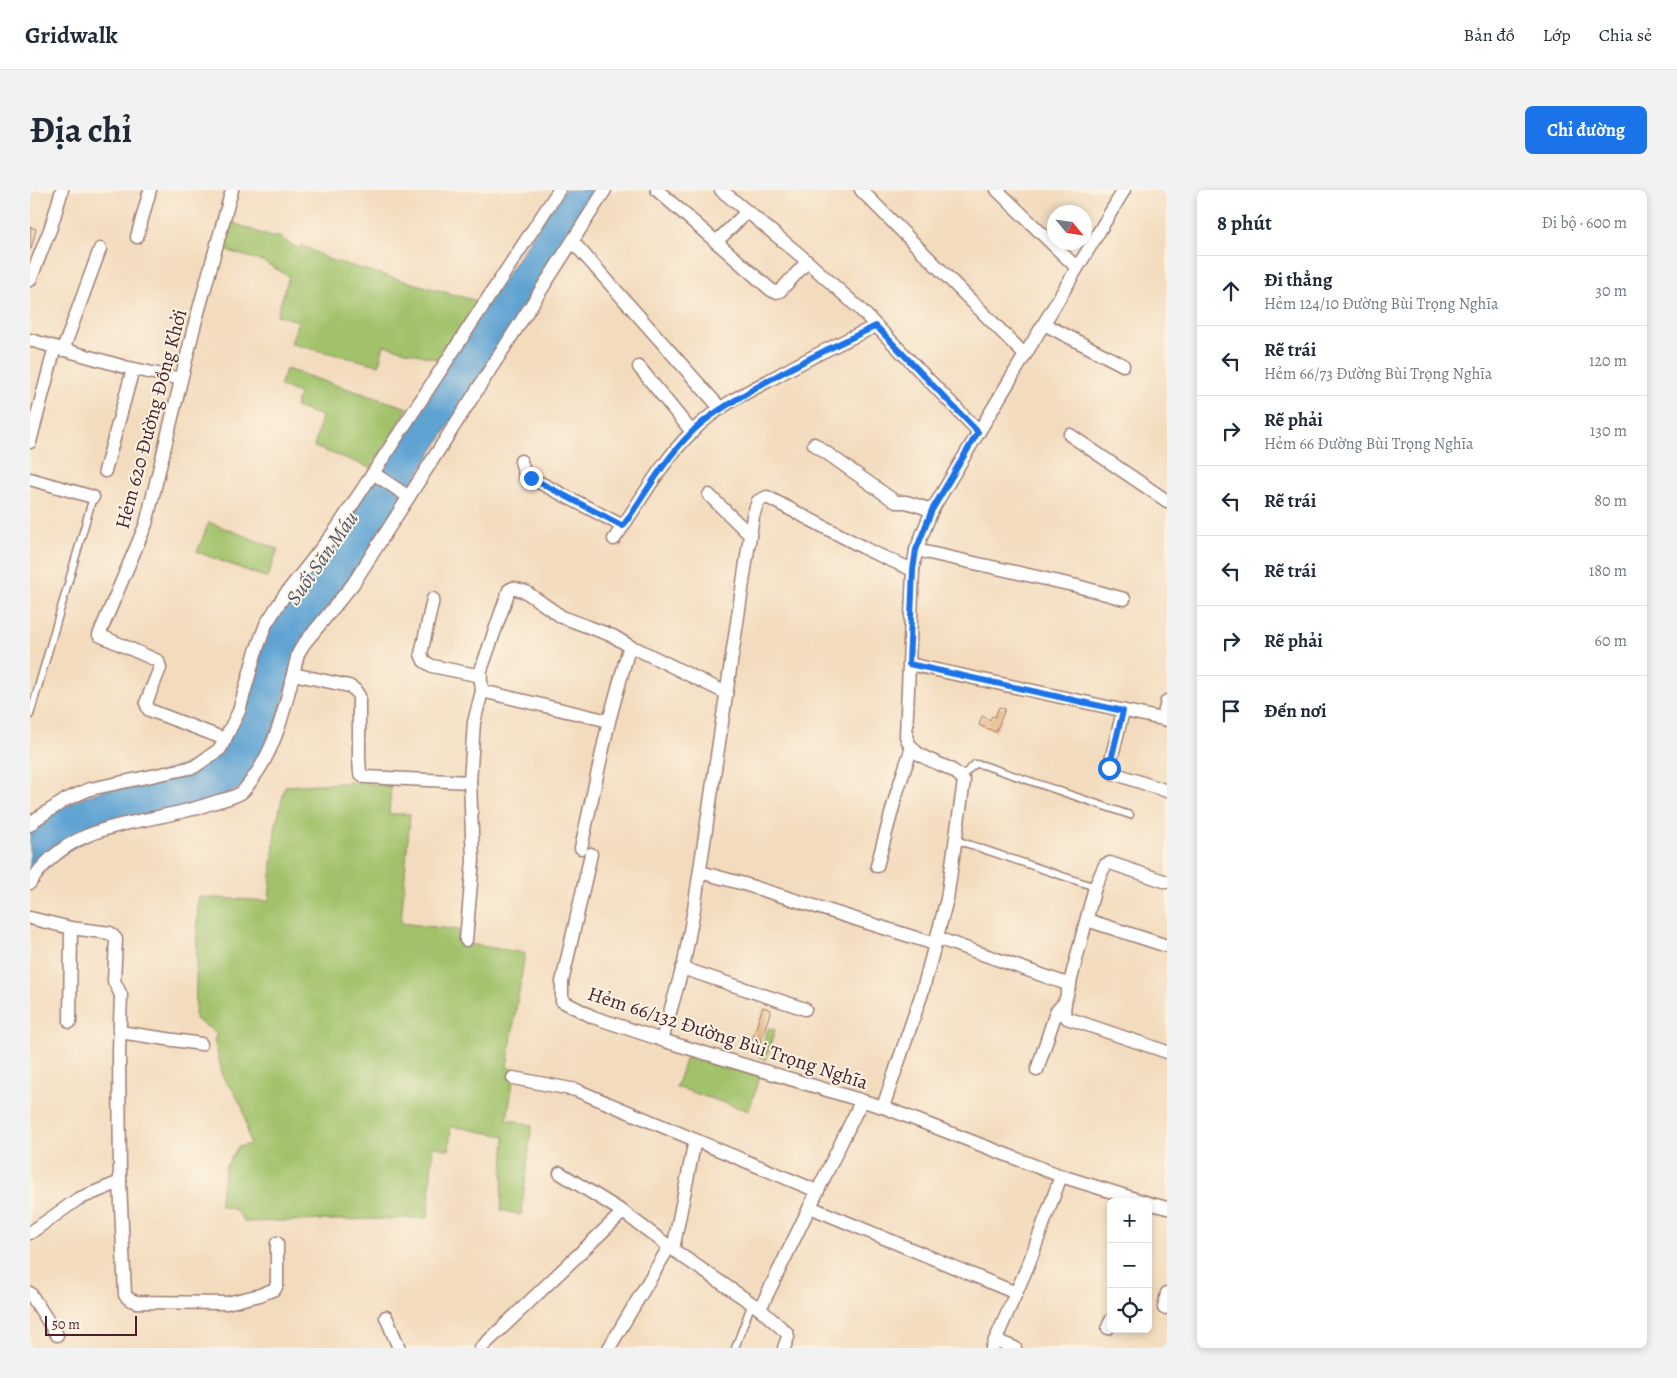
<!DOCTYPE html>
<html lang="vi">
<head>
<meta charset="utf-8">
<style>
	:root { --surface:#fff; --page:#f2f2f3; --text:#1f2937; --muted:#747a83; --line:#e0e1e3; --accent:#1a73e8 }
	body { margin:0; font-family:Alegreya,serif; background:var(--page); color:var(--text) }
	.controls { position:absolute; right:15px; bottom:15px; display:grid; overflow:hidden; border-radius:8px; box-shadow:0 2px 8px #0003 }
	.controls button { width:45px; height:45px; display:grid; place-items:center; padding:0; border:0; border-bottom:1px solid var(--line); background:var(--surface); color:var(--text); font:25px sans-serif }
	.compass { position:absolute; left:1017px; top:15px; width:45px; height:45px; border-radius:50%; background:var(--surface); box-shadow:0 2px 8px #0003; rotate:119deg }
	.scale { position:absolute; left:15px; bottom:12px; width:92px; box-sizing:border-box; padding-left:5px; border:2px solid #4a1f2b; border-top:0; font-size:14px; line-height:18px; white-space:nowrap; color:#4a1f2b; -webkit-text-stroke:4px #fcf5e5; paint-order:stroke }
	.stop { position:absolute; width:15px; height:15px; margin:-11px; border:4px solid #1a73e8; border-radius:50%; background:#fff }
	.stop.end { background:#1a73e8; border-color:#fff; box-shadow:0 1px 5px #0008 }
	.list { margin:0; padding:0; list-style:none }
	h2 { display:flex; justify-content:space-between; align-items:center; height:65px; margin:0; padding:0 20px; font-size:21px }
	h2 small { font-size:16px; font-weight:400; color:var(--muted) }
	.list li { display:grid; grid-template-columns:32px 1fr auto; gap:15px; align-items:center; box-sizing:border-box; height:70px; padding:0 20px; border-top:1px solid var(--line) }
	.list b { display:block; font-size:19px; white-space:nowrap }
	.list p { margin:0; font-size:16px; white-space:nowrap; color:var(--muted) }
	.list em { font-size:16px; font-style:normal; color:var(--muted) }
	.icon { flex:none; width:28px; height:28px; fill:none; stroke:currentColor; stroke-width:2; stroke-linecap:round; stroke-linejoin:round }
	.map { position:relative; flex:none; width:1137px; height:1158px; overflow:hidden; border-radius:8px }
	header { display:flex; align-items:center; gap:30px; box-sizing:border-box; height:70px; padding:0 25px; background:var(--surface); border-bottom:1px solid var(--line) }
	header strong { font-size:24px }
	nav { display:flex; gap:28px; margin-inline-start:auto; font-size:18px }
	.intro { display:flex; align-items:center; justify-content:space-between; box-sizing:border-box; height:120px; padding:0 30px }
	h1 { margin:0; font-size:35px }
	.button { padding:12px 22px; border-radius:8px; background:var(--accent); color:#fff; font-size:18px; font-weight:700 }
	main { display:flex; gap:30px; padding:0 30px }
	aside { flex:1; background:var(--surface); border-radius:8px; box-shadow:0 2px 8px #0003 }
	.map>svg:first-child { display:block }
	.green { fill:#a1c26b; stroke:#76704b }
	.water { fill:#5ea3d3; stroke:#54617f }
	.building { fill:#e7b788 }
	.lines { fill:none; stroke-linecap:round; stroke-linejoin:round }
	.lane-casing { stroke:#9e7e74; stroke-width:9 }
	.street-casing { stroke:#9e7e74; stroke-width:15 }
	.lane { stroke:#fff; stroke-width:6 }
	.street { stroke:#fff; stroke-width:12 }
	.route { stroke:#1a73e8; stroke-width:6 }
	.labels { text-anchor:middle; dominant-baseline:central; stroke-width:4; stroke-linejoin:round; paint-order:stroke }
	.street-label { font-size:20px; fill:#4a1f2b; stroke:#fcf5e5 }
	.water-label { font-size:21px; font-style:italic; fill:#52546e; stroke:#fcf5e5 }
</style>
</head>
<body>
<header>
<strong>Gridwalk</strong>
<nav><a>Bản đồ</a><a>Lớp</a><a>Chia sẻ</a></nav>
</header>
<div class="intro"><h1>Địa chỉ</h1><a class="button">Chỉ đường</a></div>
<main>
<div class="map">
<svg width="1137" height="1158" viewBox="0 0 1137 1158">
	<rect width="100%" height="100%" fill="#fcf5e5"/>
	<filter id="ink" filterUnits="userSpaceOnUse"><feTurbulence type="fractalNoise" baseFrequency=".02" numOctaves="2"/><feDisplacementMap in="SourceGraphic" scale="10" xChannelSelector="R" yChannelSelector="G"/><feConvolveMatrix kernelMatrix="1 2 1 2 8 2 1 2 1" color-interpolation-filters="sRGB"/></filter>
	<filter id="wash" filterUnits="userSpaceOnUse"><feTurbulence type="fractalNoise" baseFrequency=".0096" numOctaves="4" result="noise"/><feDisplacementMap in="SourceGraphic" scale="20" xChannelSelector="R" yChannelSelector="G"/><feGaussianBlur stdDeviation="1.12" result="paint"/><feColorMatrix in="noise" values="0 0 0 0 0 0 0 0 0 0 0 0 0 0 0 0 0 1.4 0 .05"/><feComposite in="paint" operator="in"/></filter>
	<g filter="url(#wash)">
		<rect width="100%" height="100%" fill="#f3dcbe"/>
		<g class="green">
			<path d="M198,31L244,48L246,45L269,59L272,55L300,70L447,111L409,170L354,155L349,175L261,154L268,131L247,125L259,86L232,71L191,59Z"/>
			<path d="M256,179L378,218L341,278L284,257L292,226L265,217L269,203L250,196Z"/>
			<path d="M179,332L248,359L237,388L167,362Z"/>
			<path d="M323,592L361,596L359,624H380L371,733L429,740L427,752L495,763L477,877L485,880L477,929L502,935L491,1025L471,1020L475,946L421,936L419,960L403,956L398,1028L215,1032L205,1020L189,1015L196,976L208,957L220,954L213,919L203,900L194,890L184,850L187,843L165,829L168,707L239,711L245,639L255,596Z"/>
			<path d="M738,838L745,840L736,870L729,867Z"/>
			<path d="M658,861L730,885L719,921L646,897Z"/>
		</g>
		<path class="water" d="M534,0H570L321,388L271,451L246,532L228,575L209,599L168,614L87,631L0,684V641C30,612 68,602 107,590C135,581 164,572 192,563L240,436Z"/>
		<g id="blocks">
			<g class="building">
				<path d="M0,37L6,39L1,59H0Z"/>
				<path d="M969,517L975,519L966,542L949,535L952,526L960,530L962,526L965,527Z"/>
				<path d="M733,817L741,820L730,853L722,850Z"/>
			</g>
		</g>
	</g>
	<g filter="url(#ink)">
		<use href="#blocks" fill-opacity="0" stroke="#9e7e74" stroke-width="1"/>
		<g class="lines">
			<defs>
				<g id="lane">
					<path d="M0,525L63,307"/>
					<path d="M931,587L945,574L953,575L1100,625"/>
					<path d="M926,650L1065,697"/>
					<path d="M705,1158L722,1113"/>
				</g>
				<g id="street">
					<path d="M627,0L741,100L745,102L750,101L777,72"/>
					<path d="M691,0L770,65L830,119L949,242"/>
					<path d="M831,0L995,165"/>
					<path d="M967,0L1047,78"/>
					<path d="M1094,0L902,320L886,360L883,380L876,546C883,574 920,570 934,591L917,709L892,803L853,917L1031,986L1115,1012"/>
					<path d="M107,47L120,0"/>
					<path d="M543,52L691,219"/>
					<path d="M686,52L717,22"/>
					<path d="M0,90L21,37L32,0"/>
					<path d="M1014,134L1093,175"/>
					<path d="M0,150L95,177L151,189"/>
					<path d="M33,160L70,59"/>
					<path d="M609,177L662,242"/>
					<path d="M1040,245L1137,311"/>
					<path d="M0,252L25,157"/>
					<path d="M784,254L866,312H876L902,320"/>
					<path d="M491,271L495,285L593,336"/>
					<path d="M75,281L103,179"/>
					<path d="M343,283L379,307"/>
					<path d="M0,289L63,307"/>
					<path d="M679,305L720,345"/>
					<path d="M584,349C609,314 631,272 662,242C683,220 711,205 738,191C773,171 809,153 846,136"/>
					<path d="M886,360L1047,396L1094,409"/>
					<path d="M403,409L391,464L394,471L402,476L451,486"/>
					<path d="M879,474L1137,530"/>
					<path d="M263,484L319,496L325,500L329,506V568L330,583L335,587L440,592"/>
					<path d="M452,501L450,483L479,400L483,398L496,402L532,427L583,446L601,457"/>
					<path d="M1093,521L1079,578L1083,583L1137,601"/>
					<path d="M1133,529L1137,511"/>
					<path d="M195,549L119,520L116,513L130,478L128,471L69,445L116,334L164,137L202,0"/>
					<path d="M0,635L6,629L37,609L60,599L164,577L190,559L209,521L225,464L236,434L254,406L305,341L529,0"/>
					<path d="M551,658L579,531L599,458L601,457L607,459L696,503"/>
					<path d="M561,664L532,792V811L563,827L638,852L853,917"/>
					<path d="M847,676L867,602L882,557"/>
					<path d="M670,682L714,694L905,754"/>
					<path d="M1137,692L1080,673L1075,675L1065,697L1035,812L1034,822L1037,828L1137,862"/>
					<path d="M0,693C44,626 116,637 182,613C191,610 203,608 211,603C215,600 218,595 221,591C249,555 257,507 268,464L273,455L323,394L575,0"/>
					<path d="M0,728L41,738L80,743L86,749L84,791L91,805L89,860L90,992L95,1105L99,1109L106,1112L197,1113L230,1105L245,1099L247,1094V1053"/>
					<path d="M1057,730L1137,756"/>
					<path d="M907,748L1040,795"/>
					<path d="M436,750L443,670L440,592L444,532L452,501L579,531"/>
					<path d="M652,778L775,819"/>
					<path d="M40,832L41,738"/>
					<path d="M89,842L171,854"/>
					<path d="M632,850L654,773L664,719L723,326L728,311L737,307L842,362L883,380"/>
					<path d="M1007,880L1026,822L1035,812"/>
					<path d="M483,888L546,900L787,1001"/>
					<path d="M530,983L593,1022"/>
					<path d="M1118,1013L1137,1018"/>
					<path d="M780,1017L986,1103"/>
					<path d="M0,1043L48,1009L90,992"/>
					<path d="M643,1059L665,950"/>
					<path d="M0,1103L27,1145"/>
					<path d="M1134,1118L1137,1103"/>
					<path d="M730,1119L831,912"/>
					<path d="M356,1127L369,1158"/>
					<path d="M1078,1138L1081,1130"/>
					<path d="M965,1150L985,1158"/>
					<path d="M451,1158L593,1022L652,1066L730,1119L757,1143L758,1147L754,1158"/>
					<path d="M579,1158L639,1057"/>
					<path d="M962,1158L999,1073L1031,986"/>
				</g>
			</defs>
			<use href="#lane" class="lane-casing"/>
			<use href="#street" class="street-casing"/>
			<use href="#lane" class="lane"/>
			<use href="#street" class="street"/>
		</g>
	</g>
	<g class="lines" filter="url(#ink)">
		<path class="route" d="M501,288L593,336C615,304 634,270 661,243C674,229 691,219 707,209C752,181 799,158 846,136L948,242L902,320L886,360L883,380L879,474L1093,521L1079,578"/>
	</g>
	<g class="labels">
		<g class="street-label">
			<text transform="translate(121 229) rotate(-75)">Hẻm 620 Đường Đồng Khởi</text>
			<text transform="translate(698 848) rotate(18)">Hẻm 66/132 Đường Bùi Trọng Nghĩa</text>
		</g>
		<g class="water-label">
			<text transform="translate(292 368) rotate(-55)">Suối Săn Máu</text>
		</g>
	</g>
</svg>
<div class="controls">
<button>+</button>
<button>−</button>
<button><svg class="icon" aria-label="locate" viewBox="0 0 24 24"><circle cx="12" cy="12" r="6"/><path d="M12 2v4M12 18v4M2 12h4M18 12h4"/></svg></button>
</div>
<svg class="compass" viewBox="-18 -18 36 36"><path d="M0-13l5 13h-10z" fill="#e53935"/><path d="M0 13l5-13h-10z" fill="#747a83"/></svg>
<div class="scale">50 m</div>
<div class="stop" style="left:1079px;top:578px"></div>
<div class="stop end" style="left:501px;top:288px"></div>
</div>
<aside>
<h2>8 phút<small>Đi bộ · 600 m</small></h2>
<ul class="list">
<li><svg class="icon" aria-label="ahead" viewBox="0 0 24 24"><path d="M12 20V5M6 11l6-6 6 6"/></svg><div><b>Đi thẳng</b><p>Hẻm 124/10 Đường Bùi Trọng Nghĩa</p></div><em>30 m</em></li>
<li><svg class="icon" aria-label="left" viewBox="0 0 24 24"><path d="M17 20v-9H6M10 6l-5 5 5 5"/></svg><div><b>Rẽ trái</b><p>Hẻm 66/73 Đường Bùi Trọng Nghĩa</p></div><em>120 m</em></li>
<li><svg class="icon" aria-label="right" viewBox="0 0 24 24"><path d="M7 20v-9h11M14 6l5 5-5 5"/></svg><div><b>Rẽ phải</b><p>Hẻm 66 Đường Bùi Trọng Nghĩa</p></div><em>130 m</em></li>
<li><svg class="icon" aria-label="left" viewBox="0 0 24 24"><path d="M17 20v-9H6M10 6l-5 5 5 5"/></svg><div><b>Rẽ trái</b></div><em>80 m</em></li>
<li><svg class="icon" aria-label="left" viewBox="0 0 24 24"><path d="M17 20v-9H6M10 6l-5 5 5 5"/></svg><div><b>Rẽ trái</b></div><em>180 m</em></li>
<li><svg class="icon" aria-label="right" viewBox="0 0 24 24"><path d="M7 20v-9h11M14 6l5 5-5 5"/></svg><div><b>Rẽ phải</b></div><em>60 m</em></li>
<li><svg class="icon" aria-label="arrive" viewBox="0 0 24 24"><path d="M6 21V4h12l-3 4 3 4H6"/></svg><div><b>Đến nơi</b></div></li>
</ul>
</aside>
</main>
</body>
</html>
